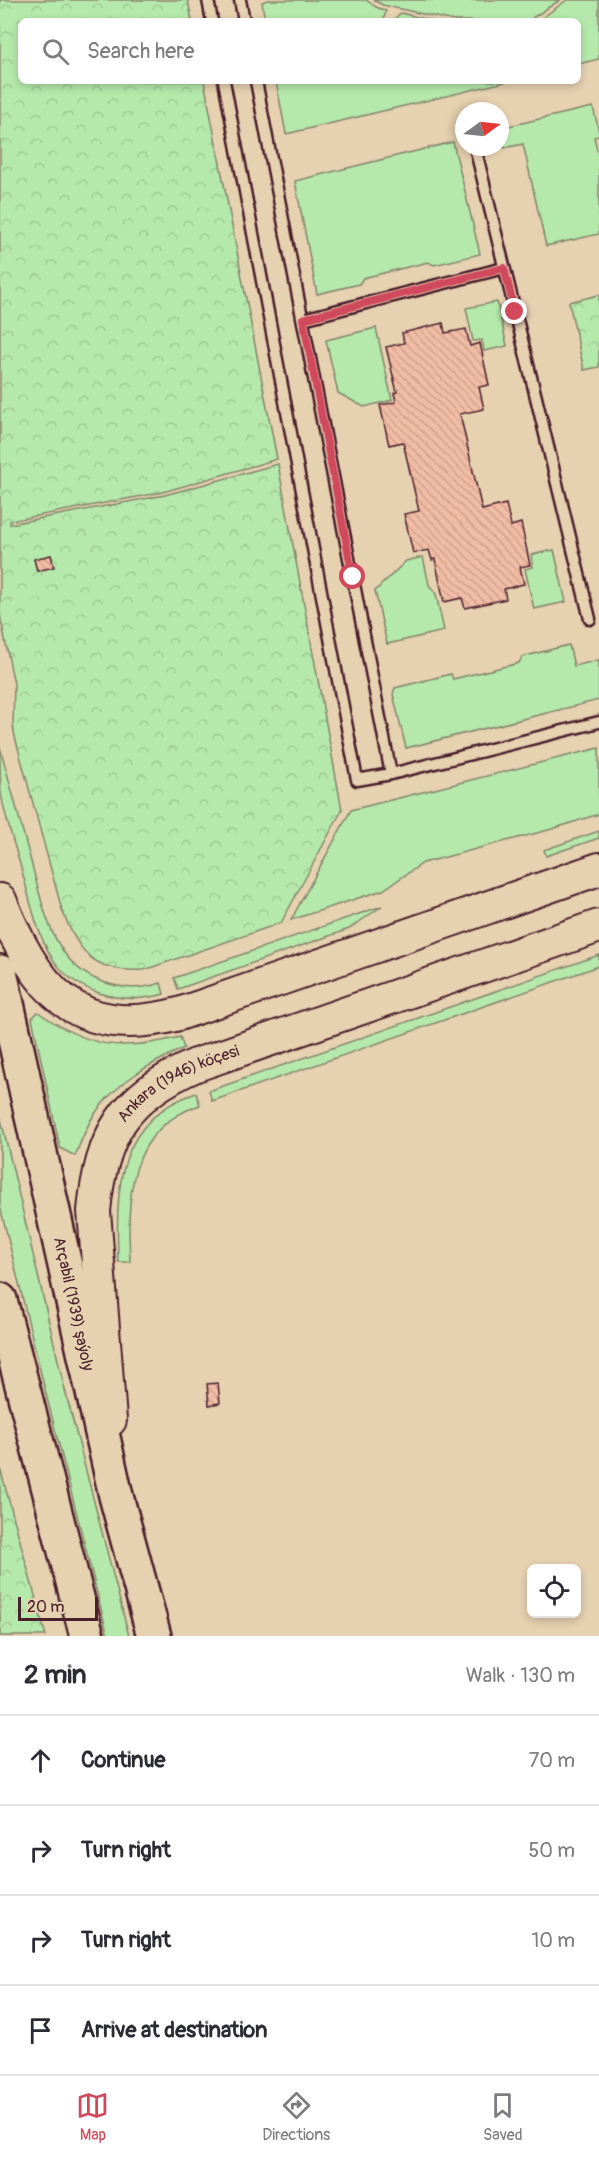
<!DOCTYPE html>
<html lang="en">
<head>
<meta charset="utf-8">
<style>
	:root { --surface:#fff; --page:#f7f7f7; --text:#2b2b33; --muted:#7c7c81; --line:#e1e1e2; --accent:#d1495b }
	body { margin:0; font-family:Pangolin,sans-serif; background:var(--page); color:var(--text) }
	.controls { position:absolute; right:18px; bottom:18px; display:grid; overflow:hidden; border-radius:9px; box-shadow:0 3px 9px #0003 }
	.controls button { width:54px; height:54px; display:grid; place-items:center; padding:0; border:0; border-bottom:2px solid var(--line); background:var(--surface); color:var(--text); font:30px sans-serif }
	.compass { position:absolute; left:455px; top:102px; width:54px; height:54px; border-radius:50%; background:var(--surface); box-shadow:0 3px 9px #0003; rotate:75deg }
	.scale { position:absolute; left:18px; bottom:15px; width:80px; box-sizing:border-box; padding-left:6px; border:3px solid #4a1f2b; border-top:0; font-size:16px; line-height:21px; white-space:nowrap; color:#4a1f2b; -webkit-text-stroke:4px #e6d1b0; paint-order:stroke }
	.stop { position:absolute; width:18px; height:18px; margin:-14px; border:4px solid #d1495b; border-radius:50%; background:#fff }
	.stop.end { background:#d1495b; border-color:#fff; box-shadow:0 2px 6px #0008 }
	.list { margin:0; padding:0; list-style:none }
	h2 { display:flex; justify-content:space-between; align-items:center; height:78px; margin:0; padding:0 24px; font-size:26px }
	h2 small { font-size:20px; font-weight:400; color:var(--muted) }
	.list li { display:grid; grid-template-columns:39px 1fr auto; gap:18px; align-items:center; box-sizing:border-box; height:90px; padding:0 24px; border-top:2px solid var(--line) }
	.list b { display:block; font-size:22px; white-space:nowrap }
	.list em { font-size:20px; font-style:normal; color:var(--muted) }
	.icon { flex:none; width:33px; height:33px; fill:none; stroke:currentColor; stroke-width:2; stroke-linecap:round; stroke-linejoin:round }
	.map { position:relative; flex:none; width:599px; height:1636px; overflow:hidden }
	.search { position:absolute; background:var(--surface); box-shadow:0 3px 9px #0003; left:18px; right:18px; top:18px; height:66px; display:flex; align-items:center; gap:15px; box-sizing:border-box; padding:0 21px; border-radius:9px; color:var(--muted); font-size:22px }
	.sheet { height:438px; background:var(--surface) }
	nav { display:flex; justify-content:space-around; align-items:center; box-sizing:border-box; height:84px; border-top:2px solid var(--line); background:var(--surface); font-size:16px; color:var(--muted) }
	nav a { display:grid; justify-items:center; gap:3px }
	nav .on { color:var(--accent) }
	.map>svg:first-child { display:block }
	.green { fill:#b5e9ab; stroke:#80846b; stroke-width:1.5 }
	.forest { fill:url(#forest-crowns); stroke:#80846b; stroke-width:1.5 }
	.building { fill:url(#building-back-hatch); stroke:#4a1f2b; stroke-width:1.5 }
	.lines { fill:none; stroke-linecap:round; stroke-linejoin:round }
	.service-casing { stroke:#4a1f2b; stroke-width:15 }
	.secondary-casing { stroke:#4a1f2b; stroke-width:36 }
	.primary-casing { stroke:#4a1f2b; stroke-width:38 }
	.service { stroke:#e6d1b0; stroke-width:10 }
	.secondary { stroke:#e6d1b0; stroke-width:32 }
	.primary { stroke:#e6d1b0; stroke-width:33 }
	.route { stroke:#d1495b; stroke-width:8 }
	.labels { text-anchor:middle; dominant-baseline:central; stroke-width:5; stroke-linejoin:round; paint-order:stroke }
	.street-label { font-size:16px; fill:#4a1f2b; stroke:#e6d1b0 }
</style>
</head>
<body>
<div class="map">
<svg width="599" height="1636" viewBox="0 0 599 1636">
	<defs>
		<pattern id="forest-crowns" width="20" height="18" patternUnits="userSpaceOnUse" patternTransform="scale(1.5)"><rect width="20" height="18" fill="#b5e9ab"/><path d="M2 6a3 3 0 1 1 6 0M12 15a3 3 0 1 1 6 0" fill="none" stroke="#9dc793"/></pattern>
		<pattern id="building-back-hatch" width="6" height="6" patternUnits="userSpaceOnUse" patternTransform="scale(1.5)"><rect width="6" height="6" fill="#f1bca5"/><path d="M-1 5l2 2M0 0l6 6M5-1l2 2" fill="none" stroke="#d0a18e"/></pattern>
	</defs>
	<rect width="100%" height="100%" fill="#e6d1b0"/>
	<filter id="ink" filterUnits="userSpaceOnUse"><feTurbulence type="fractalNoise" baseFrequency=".0167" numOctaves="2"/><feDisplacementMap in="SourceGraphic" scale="12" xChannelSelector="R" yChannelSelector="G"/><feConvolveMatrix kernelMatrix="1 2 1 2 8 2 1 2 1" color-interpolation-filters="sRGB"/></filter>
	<g filter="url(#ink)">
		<g class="green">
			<path d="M268,0H366L376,7L386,11L383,21H265L262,2Z"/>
			<path d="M373,0H560L528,21H454L383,5Z"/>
			<path d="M567,0H599V59L578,64V21H538Z"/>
			<path d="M401,13L433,21H392Z"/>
			<path d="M276,81H505V82L286,134Z"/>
			<path d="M593,107L599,132V136L594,137L599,158V234L546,246L523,144L504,148L500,128Z"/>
			<path d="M453,142L480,254L434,265L428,262L363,278L359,284L317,294L295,181Z"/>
			<path d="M497,302L507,346L484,351L482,340L473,341L466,308Z"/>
			<path d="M376,328L392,400L364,407L338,393L326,340Z"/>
			<path d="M554,550L566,602L534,609L525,569L533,567L531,555Z"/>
			<path d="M423,557L429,585L436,594L444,631L387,644L375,591L406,561Z"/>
			<path d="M569,645L574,666L599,660V700L406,748L393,694L395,688L451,674L453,679L519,663L522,657Z"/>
			<path d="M0,747C10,784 20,821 30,858C43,904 51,965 103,982C124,989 140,990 161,983L164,994C122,1006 70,993 48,951C35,926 29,896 21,868C14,843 5,818 1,793C0,778 0,762 0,747Z"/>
			<path d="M599,748V814L552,829L423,863L383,890L291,920L351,810Z"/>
			<path d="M599,831V838L546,856L544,850Z"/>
			<path d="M382,906L349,929L178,989L174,978Z"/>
			<path d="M599,955V966L212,1101L209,1091Z"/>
			<path d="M38,1012C89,1048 120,1052 180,1037L184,1048C149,1064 113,1084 92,1118C85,1130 80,1144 75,1156L60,1148L32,1018Z"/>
			<path d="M196,1093L200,1105C127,1129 127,1197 130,1262H118C116,1190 115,1120 196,1093Z"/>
			<path d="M0,1115L66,1394L129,1636H108L47,1398L0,1206Z"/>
		</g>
		<g class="forest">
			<path d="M0,0H188L192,21H21V81H204L277,459L163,492L10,521V524L165,495L278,464L342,810L281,923L144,970C95,973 79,954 62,910L15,737L13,725L14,684L0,615Z"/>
			<path d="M599,295V367L584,370L569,302Z"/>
			<path d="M0,1468L46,1636H0Z"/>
		</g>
		<g class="building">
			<path d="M443,323L445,333L466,329L470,346L480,343L489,385L479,387L484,409L460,414L482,510L506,504L511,526L521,523L530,565L520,567L524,584L504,589L506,599L465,608L462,598L444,602L435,559L432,560L429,550L413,553L404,514L419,511L403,442L389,445L380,405L396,402L394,393L397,392L386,347L404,343L402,333Z"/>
			<path d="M51,555L54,567L37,571L34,559Z"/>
			<path d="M218,1383L220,1403L209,1405L207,1384Z"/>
		</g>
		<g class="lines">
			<defs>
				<g id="service">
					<path d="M208,0L212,21"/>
					<path d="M240,0L244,21"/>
					<path d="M224,81L357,780L391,774L599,722"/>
					<path d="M256,81L391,774"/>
					<path d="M475,147L590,619"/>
					<path d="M303,319L504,268"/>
				</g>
				<g id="secondary">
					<path d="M0,900C36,989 75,1041 179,1014L599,869"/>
					<path id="s1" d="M110,1420L94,1211C101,1135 124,1096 196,1065L599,926"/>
				</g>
				<g id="primary">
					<path id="s2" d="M0,972L116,1496L154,1636"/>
					<path d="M0,1300L87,1636"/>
				</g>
			</defs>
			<use href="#service" class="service-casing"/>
			<use href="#secondary" class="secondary-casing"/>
			<use href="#primary" class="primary-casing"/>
			<use href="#service" class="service"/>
			<use href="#secondary" class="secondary"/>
			<use href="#primary" class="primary"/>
		</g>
	</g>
	<g class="lines" filter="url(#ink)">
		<path class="route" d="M353,577L303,319L504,268L515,312"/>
	</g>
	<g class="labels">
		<g class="street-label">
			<text stroke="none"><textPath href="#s1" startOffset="375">Ankara (1946) köçesi</textPath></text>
			<text stroke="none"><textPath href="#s2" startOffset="340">Arçabil (1939) şaýoly</textPath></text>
		</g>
	</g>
</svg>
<div class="controls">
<button><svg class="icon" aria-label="locate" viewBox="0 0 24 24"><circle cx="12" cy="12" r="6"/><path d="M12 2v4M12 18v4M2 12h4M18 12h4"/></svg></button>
</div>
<svg class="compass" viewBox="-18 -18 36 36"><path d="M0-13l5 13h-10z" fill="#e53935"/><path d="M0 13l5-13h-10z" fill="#7c7c81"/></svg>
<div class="scale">20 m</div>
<div class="stop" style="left:353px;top:577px"></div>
<div class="stop end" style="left:515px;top:312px"></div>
<div class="search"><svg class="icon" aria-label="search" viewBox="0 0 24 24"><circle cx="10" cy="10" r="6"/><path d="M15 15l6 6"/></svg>Search here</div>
</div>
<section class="sheet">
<h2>2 min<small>Walk · 130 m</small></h2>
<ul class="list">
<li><svg class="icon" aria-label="ahead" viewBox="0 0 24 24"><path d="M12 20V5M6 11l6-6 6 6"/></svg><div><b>Continue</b></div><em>70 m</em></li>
<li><svg class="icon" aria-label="right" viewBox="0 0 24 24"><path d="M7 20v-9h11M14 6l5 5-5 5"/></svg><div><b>Turn right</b></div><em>50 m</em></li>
<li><svg class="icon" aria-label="right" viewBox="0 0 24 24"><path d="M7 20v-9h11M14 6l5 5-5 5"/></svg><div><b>Turn right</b></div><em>10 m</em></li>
<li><svg class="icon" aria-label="arrive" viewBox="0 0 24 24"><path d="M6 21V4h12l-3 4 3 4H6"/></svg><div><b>Arrive at destination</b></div></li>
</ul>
</section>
<nav>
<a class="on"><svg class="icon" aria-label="map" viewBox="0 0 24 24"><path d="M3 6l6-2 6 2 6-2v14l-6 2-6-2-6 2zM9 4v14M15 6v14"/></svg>Map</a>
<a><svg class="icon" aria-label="directions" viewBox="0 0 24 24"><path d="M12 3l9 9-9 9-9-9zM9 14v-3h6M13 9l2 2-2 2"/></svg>Directions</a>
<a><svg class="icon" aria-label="saved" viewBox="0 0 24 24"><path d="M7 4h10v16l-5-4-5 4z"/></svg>Saved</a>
</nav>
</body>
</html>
